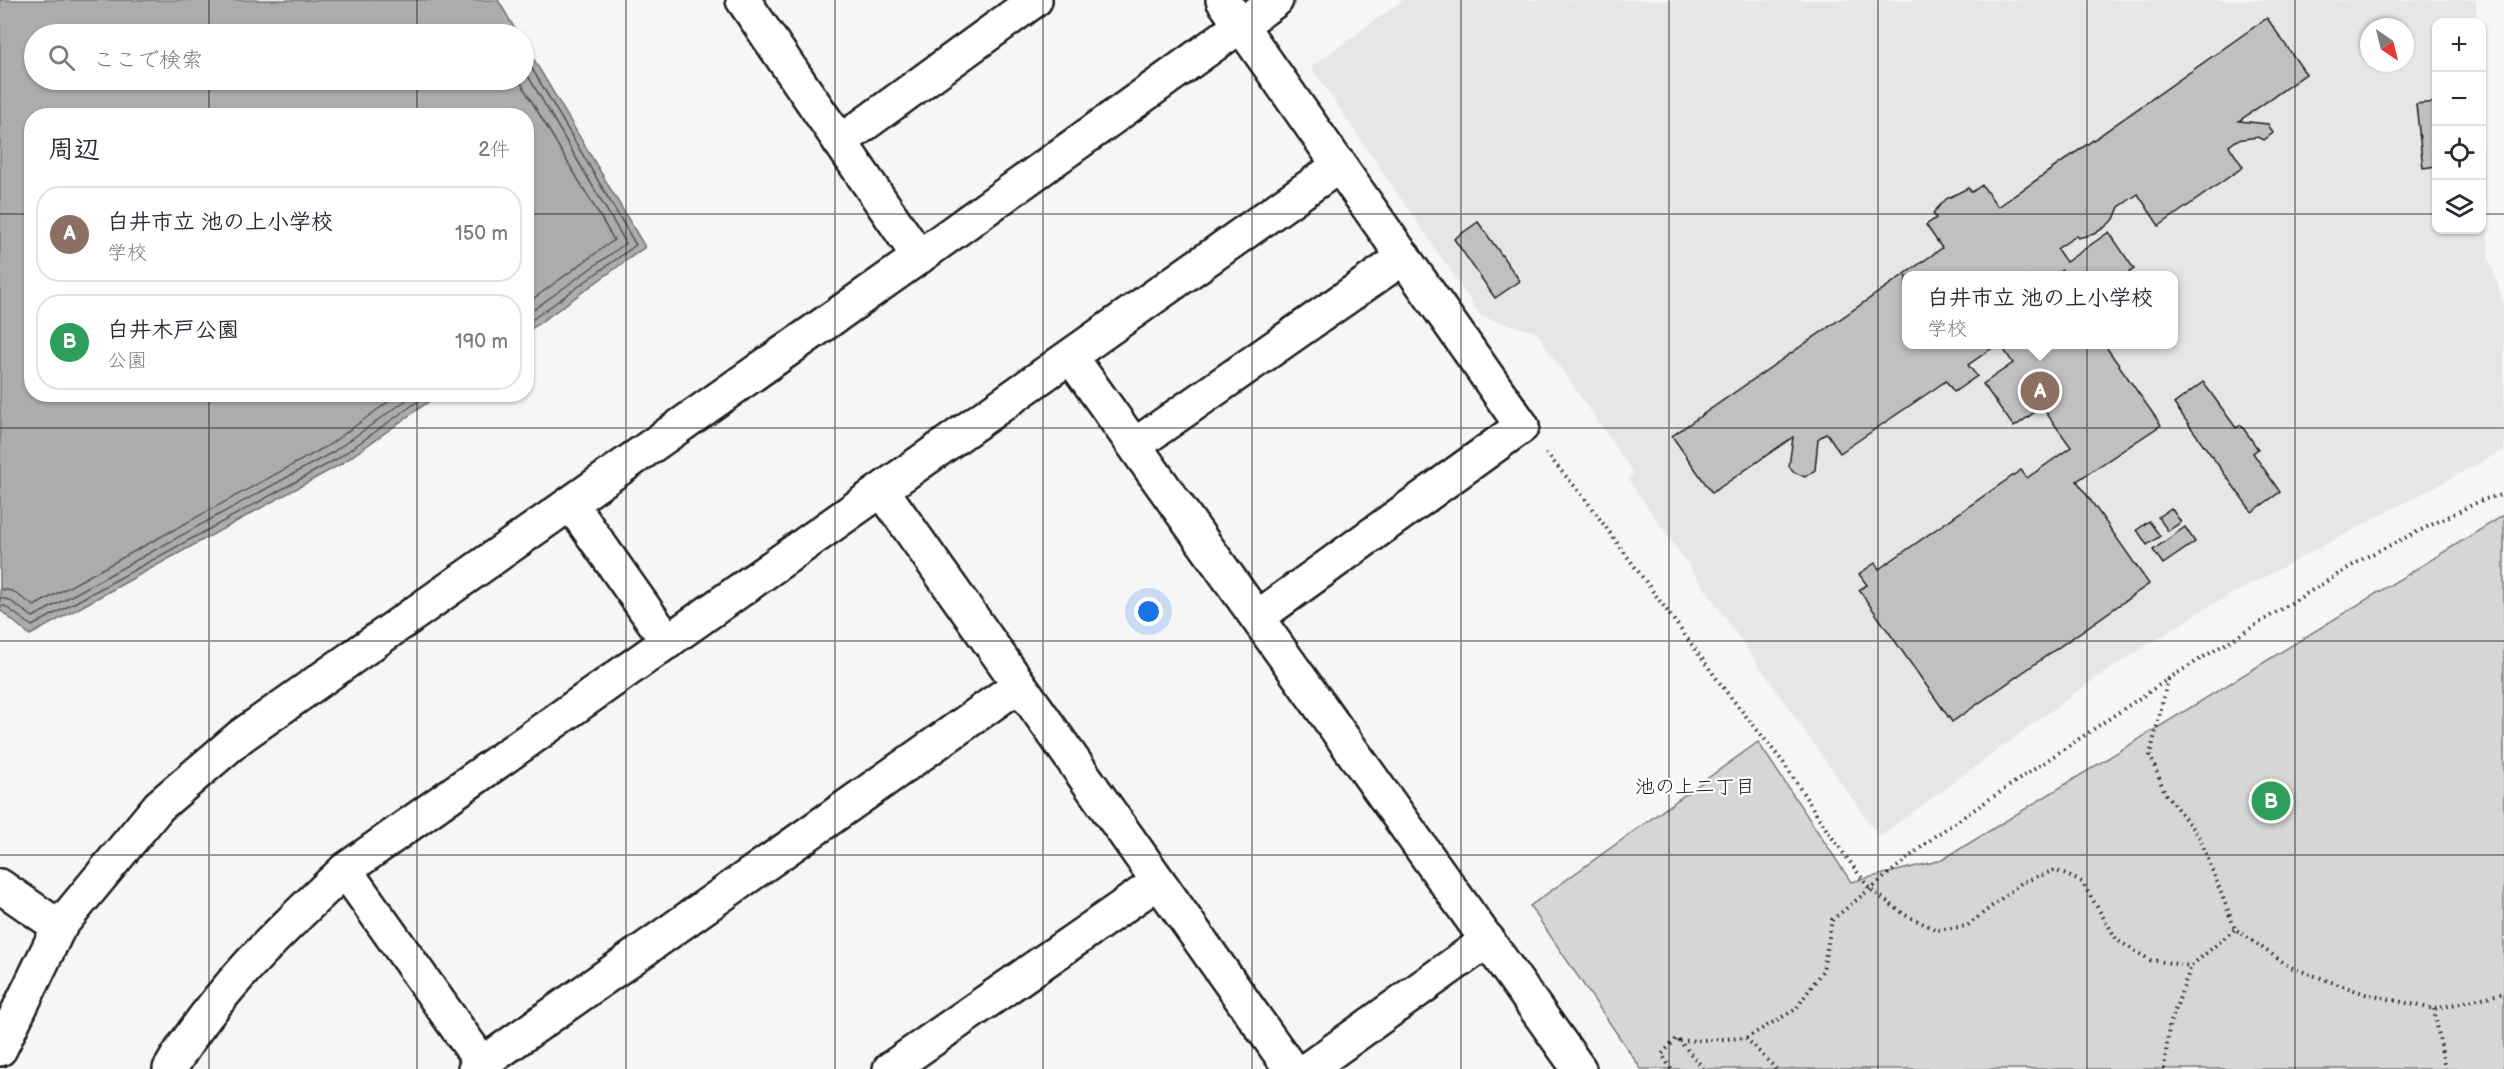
<!DOCTYPE html>
<html lang="ja">
<head>
<meta charset="utf-8">
<style>
	:root { --surface:#fff; --page:#f2f2f3; --text:#2b2b33; --muted:#7c7c81; --line:#e1e1e2; --accent:#0f766e }
	body { margin:0; font-family:"Balsamiq Sans","Klee One",sans-serif; background:var(--page); color:var(--text) }
	.controls { position:absolute; right:18px; top:18px; display:grid; overflow:hidden; border-radius:12px; box-shadow:0 2px 4px #0004 }
	.controls button { width:54px; height:54px; display:grid; place-items:center; padding:0; border:0; border-bottom:2px solid var(--line); background:var(--surface); color:var(--text); font:30px sans-serif }
	.compass { position:absolute; left:2360px; top:18px; width:54px; height:54px; border-radius:50%; background:var(--surface); box-shadow:0 2px 4px #0004; rotate:145deg }
	.you { position:absolute; left:1149px; top:612px; width:21px; height:21px; margin:-15px; border:4px solid #fff; border-radius:50%; background:#1a73e8; box-shadow:0 0 0 9px #1a73e833 }
	.badge { display:grid; place-items:center; width:39px; height:39px; border-radius:50%; background:var(--accent); color:#fff; font-size:20px; font-weight:700 }
	.pin { position:absolute; translate:-50% -50%; border:3px solid #fff; box-shadow:0 2px 6px #0006 }
	.popup { position:absolute; left:1902px; top:271px; width:276px; height:78px; box-sizing:border-box; display:grid; place-content:center; border-radius:12px; background:var(--surface); filter:drop-shadow(0 2px 4px #0005); font-size:20px; white-space:nowrap; color:var(--muted) }
	.popup b { font-size:22px; color:var(--text) }
	.popup::after { content:''; position:absolute; left:50%; top:100%; margin-left:-12px; border:12px solid transparent; border-top-color:var(--surface) }
	.list { margin:0; padding:0; list-style:none }
	h2 { display:flex; justify-content:space-between; align-items:center; height:78px; margin:0; padding:0 24px; font-size:26px }
	h2 small { font-size:20px; font-weight:400; color:var(--muted) }
	.list li { display:grid; grid-template-columns:39px 1fr auto; gap:18px; align-items:center; box-sizing:border-box; height:96px; margin:0 12px 12px; padding:0 12px; border:2px solid var(--line); border-radius:24px }
	.list b { display:block; font-size:22px; white-space:nowrap }
	.list p { margin:0; font-size:20px; white-space:nowrap; color:var(--muted) }
	.list em { font-size:20px; font-style:normal; color:var(--muted) }
	.icon { flex:none; width:33px; height:33px; fill:none; stroke:currentColor; stroke-width:2; stroke-linecap:round; stroke-linejoin:round }
	.map { position:relative; flex:none; width:2504px; height:1069px; overflow:hidden }
	.search { position:absolute; background:var(--surface); box-shadow:0 2px 4px #0004; left:24px; top:24px; width:510px; height:66px; display:flex; align-items:center; gap:15px; box-sizing:border-box; padding:0 21px; border-radius:33px; color:var(--muted); font-size:22px }
	.panel { position:absolute; background:var(--surface); box-shadow:0 2px 4px #0004; left:24px; top:108px; width:510px; height:294px; border-radius:24px }
	.map>svg:first-child { display:block }
	.built { fill:#e6e6e6; fill-rule:evenodd }
	.green { fill:#d6d6d6; stroke:#797979; stroke-width:1.5 }
	.water { fill:#acacac; stroke:#727272; stroke-width:1.5 }
	.lines { fill:none; stroke-linecap:round; stroke-linejoin:round }
	.shore { stroke:#565656; stroke-width:1.5 }
	.building { fill:#c0c0c0; stroke:#1c1c1c; stroke-width:1.5 }
	.minor-casing { stroke:#1c1c1c; stroke-width:38 }
	.tertiary-casing { stroke:#1c1c1c; stroke-width:38 }
	.path { stroke:#1c1c1c; stroke-width:4; stroke-dasharray:1.5 4.5; stroke-linecap:butt }
	.minor { stroke:#fff; stroke-width:33 }
	.tertiary { stroke:#fff; stroke-width:33 }
	.grid { fill:none; stroke:#1c1c1c; stroke-width:1.5; stroke-opacity:0.55 }
	.labels { text-anchor:middle; dominant-baseline:central; stroke-width:4.5; stroke-linejoin:round; paint-order:stroke }
	.neighbourhood-label { font-size:20px; fill:#1c1c1c; stroke:#fff }
</style>
</head>
<body>
<div class="map">
<svg width="2504" height="1069" viewBox="0 0 2504 1069">
	<rect width="100%" height="100%" fill="#f6f6f6"/>
	<filter id="ink" filterUnits="userSpaceOnUse"><feTurbulence type="fractalNoise" baseFrequency=".0167" numOctaves="2"/><feDisplacementMap in="SourceGraphic" scale="12" xChannelSelector="R" yChannelSelector="G"/><feConvolveMatrix kernelMatrix="1 2 1 2 8 2 1 2 1" color-interpolation-filters="sRGB"/></filter>
	<g filter="url(#ink)">
		<path class="built" d="M1403,0H2476L2477,22H2436V230H2482V119L2489,258L2504,303V450L2206,608L2093,680L1879,837L1628,479L1634,474L1536,332L1482,317L1311,67ZM2369,27H2405V63H2369ZM1906,276H2174V344H1906Z"/>
		<path class="green" d="M2504,515V1069H1641L1530,906L1758,742L1851,882L1942,860Z"/>
		<path class="water" d="M0,0H498L518,34H34V80H524V43L645,247L527,332L526,116H32V394L438,395L341,464L30,635L0,610Z"/>
		<g class="lines">
			<g class="shore">
				<path d="M524,55L636,245L526,324"/>
				<path d="M524,69L626,243L526,315"/>
				<path d="M519,80L614,240L526,304"/>
				<path d="M0,589L12,591L34,606L329,445L399,394"/>
				<path d="M0,598L9,600L33,617L333,452L415,394"/>
				<path d="M0,606H5L32,626L337,459L428,394"/>
			</g>
		</g>
		<g class="building">
			<path d="M2267,18L2306,74L2239,121L2268,124L2273,133L2264,140L2257,137L2237,140L2229,146L2243,167L2159,226L2138,194L2119,207L2114,219L2105,227L2094,234L2078,238L2076,236L2057,249L2066,262L2109,232L2134,269L2124,276H2065L2062,270L2054,276H1906V344H1998L1968,365L1977,376L1954,392L1946,381L1840,453L1827,433L1818,439L1815,470L1805,477L1793,472L1789,466L1793,437L1712,493L1672,436L1942,248L1926,225L1936,218L1933,213L1946,199L1968,188L1972,192L1982,185L1998,207Z"/>
			<path d="M2436,102V166L2423,168L2416,104Z"/>
			<path d="M1478,222L1520,281L1495,298L1454,239Z"/>
			<path d="M2000,344H2104L2161,425L2077,481L2149,584L1952,722L1859,590L1867,585L1859,574L1875,563L1879,569L2021,470L2027,478L2071,447L2042,407L2014,427L1983,384L2013,363Z"/>
			<path d="M2203,382L2236,428L2241,425L2258,449L2253,453L2280,492L2252,512L2174,404Z"/>
			<path d="M2171,508L2181,522L2168,531L2158,517Z"/>
			<path d="M2149,521L2160,536L2147,545L2137,530Z"/>
			<path d="M2185,527L2195,542L2163,564L2153,550Z"/>
		</g>
		<g class="lines">
			<defs>
				<g id="minor">
					<path d="M743,0L919,257"/>
					<path d="M1223,0L1522,426L1258,617"/>
					<path d="M840,142L1035,0"/>
					<path d="M1071,357L1579,1069"/>
					<path d="M1135,445L1404,257"/>
					<path d="M882,490L1291,1069"/>
					<path d="M571,504L668,642"/>
					<path d="M345,870L482,1063"/>
					<path d="M0,886L59,927"/>
					<path d="M170,1069C215,992 281,930 345,870L1340,165"/>
					<path d="M475,1069L1019,685"/>
					<path d="M890,1069L1158,882"/>
					<path d="M1308,1069L1488,940"/>
				</g>
				<path id="tertiary" d="M0,1049L59,927L159,806L241,736L919,257L1276,0"/>
			</defs>
			<use href="#minor" class="minor-casing"/>
			<use href="#tertiary" class="tertiary-casing"/>
			<g class="path">
				<path d="M1546,453L1583,496L1725,690L1783,762L1828,832L1869,888L1905,915L1937,930L1967,926L2021,883L2055,870L2082,882L2117,940L2150,960L2191,966"/>
				<path d="M2168,679L2150,755L2165,793L2200,838L2235,929L2290,967L2365,994L2434,1009L2504,993"/>
				<path d="M2434,1009L2445,1069"/>
				<path d="M1746,1038L1776,1069"/>
				<path d="M1680,1041L1746,1038L1796,1009L1823,970L1832,920L1935,836L2168,679L2366,557L2482,500L2504,494"/>
				<path d="M1671,1069L1662,1054L1677,1038L1704,1069"/>
				<path d="M2164,1069L2169,1027L2191,966L2235,929"/>
			</g>
			<use href="#minor" class="minor"/>
			<use href="#tertiary" class="tertiary"/>
		</g>
	</g>
	<path class="grid" d="M209,0V34M417,0V34M626,0V1069M835,0V1069M1043,0V1069M1252,0V1069M1461,0V1069M1669,0V1069M1878,0V1069M2087,0V1069M2295,0V1069M209,80V116M417,80V116M0,214H32M526,214H2436M2482,214H2504M209,394V1069M417,394V1069M0,428H2504M0,641H2504M0,855H2504"/>
	<g class="labels">
		<g class="neighbourhood-label">
			<text x="1695" y="787">池の上二丁目</text>
		</g>
	</g>
</svg>
<div class="controls">
<button>+</button>
<button>−</button>
<button><svg class="icon" aria-label="locate" viewBox="0 0 24 24"><circle cx="12" cy="12" r="6"/><path d="M12 2v4M12 18v4M2 12h4M18 12h4"/></svg></button>
<button><svg class="icon" aria-label="layers" viewBox="0 0 24 24"><path d="M12 4l9 5-9 5-9-5zM3 14l9 5 9-5"/></svg></button>
</div>
<svg class="compass" viewBox="-18 -18 36 36"><path d="M0-13l5 13h-10z" fill="#e53935"/><path d="M0 13l5-13h-10z" fill="#7c7c81"/></svg>
<div class="you"></div>
<div class="pin badge" style="left:2040px;top:391px;background:#8d6e63">A</div>
<div class="popup"><b>白井市立 池の上小学校</b>学校</div>
<div class="pin badge" style="left:2271px;top:801px;background:#2e9e5b">B</div>
<div class="search"><svg class="icon" aria-label="search" viewBox="0 0 24 24"><circle cx="10" cy="10" r="6"/><path d="M15 15l6 6"/></svg>ここで検索</div>
<section class="panel">
<h2>周辺<small>2件</small></h2>
<ul class="list">
<li><span class="badge" style="background:#8d6e63">A</span><div><b>白井市立 池の上小学校</b><p>学校</p></div><em>150 m</em></li>
<li><span class="badge" style="background:#2e9e5b">B</span><div><b>白井木戸公園</b><p>公園</p></div><em>190 m</em></li>
</ul>
</section>
</div>
</body>
</html>
